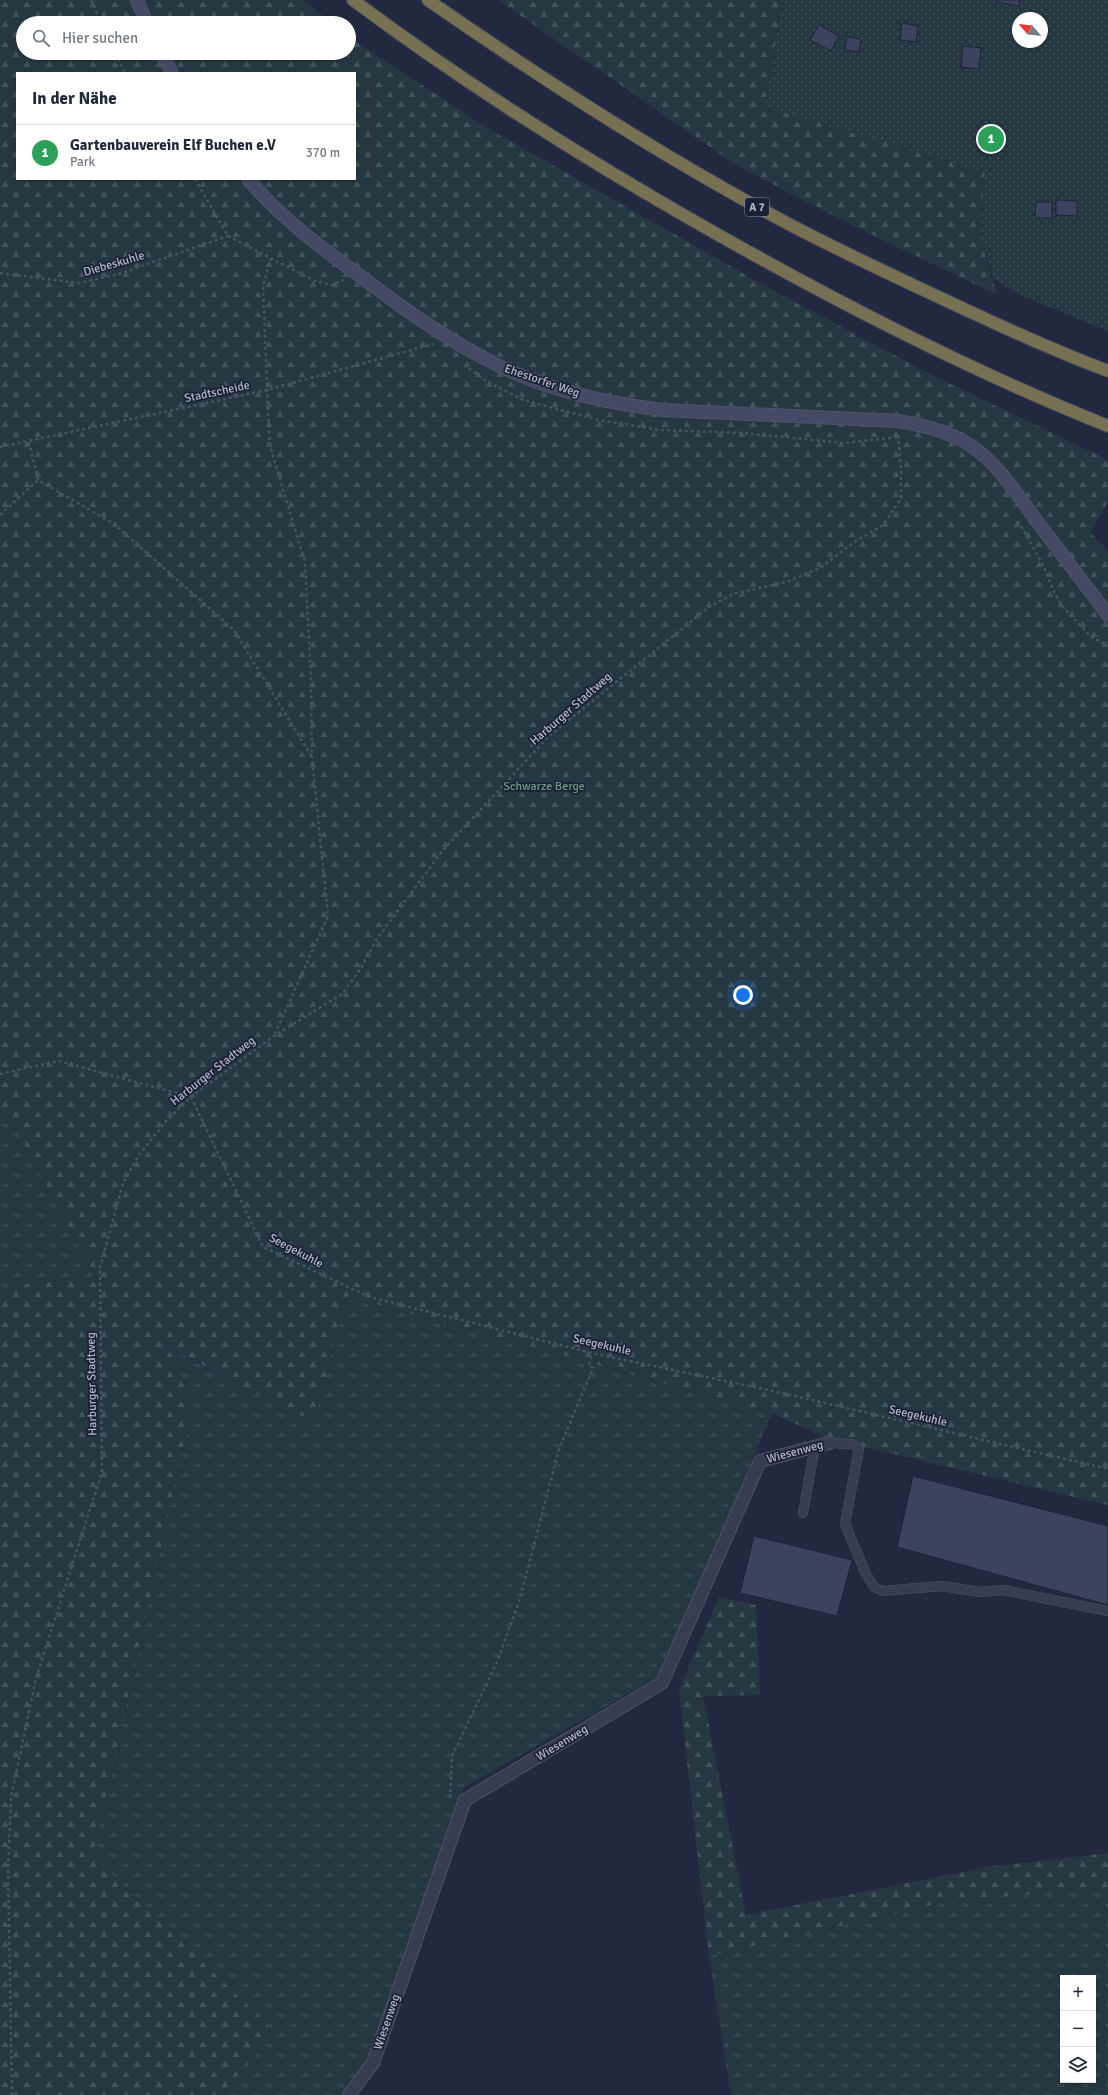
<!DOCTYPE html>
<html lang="de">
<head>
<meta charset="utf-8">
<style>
	:root { --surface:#fff; --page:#f6f6f7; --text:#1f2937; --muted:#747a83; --line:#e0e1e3; --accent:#7c3aed }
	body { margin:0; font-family:Signika,sans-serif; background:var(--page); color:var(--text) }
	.controls { position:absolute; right:12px; bottom:12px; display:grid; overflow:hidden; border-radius:0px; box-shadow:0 1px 3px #0004 }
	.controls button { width:36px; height:36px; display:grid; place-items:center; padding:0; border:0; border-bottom:1px solid var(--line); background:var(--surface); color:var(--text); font:20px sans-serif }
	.compass { position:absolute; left:1012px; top:12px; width:36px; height:36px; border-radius:50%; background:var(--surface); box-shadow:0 1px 3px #0004; rotate:298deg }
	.you { position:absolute; left:743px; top:995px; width:14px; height:14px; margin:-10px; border:3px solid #fff; border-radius:50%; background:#1a73e8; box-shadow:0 0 0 6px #1a73e833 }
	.badge { display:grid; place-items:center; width:26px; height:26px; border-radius:50%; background:var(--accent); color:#fff; font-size:13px; font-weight:700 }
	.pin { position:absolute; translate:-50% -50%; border:2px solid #fff; box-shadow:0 1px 4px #0006 }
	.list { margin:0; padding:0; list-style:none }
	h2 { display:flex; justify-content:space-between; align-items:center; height:52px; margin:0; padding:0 16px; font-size:17px }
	h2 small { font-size:13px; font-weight:400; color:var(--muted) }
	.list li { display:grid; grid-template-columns:26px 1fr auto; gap:12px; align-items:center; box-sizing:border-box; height:56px; padding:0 16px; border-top:1px solid var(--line) }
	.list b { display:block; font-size:15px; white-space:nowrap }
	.list p { margin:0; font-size:13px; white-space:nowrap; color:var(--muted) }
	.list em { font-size:13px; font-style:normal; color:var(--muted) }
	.icon { flex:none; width:22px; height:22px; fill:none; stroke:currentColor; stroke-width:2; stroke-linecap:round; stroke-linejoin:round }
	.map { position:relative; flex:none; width:1108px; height:2095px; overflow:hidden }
	.search { position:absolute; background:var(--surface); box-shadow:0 1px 3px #0004; left:16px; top:16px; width:340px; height:44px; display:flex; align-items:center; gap:10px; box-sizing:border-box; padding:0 14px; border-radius:22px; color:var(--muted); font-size:15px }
	.panel { position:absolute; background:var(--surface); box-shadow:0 1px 3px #0004; left:16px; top:72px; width:340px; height:108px; border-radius:0px }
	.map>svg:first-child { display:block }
	.grass { fill:url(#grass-tufts); fill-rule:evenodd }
	.forest { fill:url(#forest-firs); fill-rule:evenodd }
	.garden { fill:url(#garden-dots); fill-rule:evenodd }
	.building { fill:#3c435f; stroke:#1e2237 }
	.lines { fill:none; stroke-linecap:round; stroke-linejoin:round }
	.lane-casing { stroke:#4f5368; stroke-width:10 }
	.street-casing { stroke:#4f5368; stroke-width:14 }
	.secondary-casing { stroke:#4f5368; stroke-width:14 }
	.highway-casing { stroke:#3f4358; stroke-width:14 }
	.path { stroke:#43555f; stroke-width:2.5; stroke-dasharray:3 3; stroke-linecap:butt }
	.lane { stroke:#373c50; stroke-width:9 }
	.street { stroke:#373c50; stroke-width:12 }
	.secondary { stroke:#454964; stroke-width:12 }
	.highway { stroke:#777153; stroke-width:12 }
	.labels { text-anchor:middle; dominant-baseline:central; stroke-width:3.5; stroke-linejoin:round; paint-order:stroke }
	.shield { fill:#1c2036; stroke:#868a9e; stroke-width:1 }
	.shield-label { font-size:11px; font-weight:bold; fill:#b3b7cb }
	.street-label { font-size:12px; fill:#b3b7cb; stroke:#1c2036 }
	.park-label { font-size:12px; fill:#689e81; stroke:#1c2036 }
</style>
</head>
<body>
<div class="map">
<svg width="1108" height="2095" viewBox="0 0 1108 2095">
	<defs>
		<pattern id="grass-tufts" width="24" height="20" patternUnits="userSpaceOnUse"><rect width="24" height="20" fill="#253842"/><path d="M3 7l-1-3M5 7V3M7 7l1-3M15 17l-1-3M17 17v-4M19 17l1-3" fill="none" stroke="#42535c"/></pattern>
		<pattern id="forest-firs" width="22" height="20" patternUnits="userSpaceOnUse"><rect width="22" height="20" fill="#253842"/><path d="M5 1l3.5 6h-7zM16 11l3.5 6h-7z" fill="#42535c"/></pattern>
		<pattern id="garden-dots" width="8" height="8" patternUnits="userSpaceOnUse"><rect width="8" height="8" fill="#253842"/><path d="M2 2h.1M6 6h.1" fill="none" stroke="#42535c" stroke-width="1.8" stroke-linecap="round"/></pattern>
	</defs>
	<rect width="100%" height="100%" fill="#232841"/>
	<g class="grass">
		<path d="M10,1118L96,1277L0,1287V1121Z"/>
		<path d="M346,1296L772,1413L661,1675L463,1788L373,2055L343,2095H221L274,2031L93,1856L193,1403L167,1347L314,1422Z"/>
		<path d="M1108,1888V2095H731L709,1956L950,1901ZM1063,1978H1093V2080H1063Z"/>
	</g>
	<g class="forest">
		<path d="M0,0H303L331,23H23V53H349V37L489,129L776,292L930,374L1108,460V501L1091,533L1108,552V1505L826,1438L772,1413L346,1296L314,1422L168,1347L193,1403L93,1856L274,2031L221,2095H0V1287L96,1277L10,1118L0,1121ZM17,73H355V179H17Z"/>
		<path d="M498,0H783L765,106L985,172L980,237L997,295L856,227L739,167Z"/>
		<path d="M719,1597L756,1605L760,1695L703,1696L746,1915L988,1867L1108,1853V1888L950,1901L709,1956L679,1690Z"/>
	</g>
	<path class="garden" d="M783,0H1108V331L1020,295L994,279L980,237L985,172L765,107ZM1018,18H1042V42H1018Z"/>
	<g class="building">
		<path d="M996,0H1020L1019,6L996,2Z"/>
		<path d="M902,23L918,26L916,42L900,40Z"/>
		<path d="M819,25L839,36L831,51L810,40Z"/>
		<path d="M847,37L861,39L859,52L845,50Z"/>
		<path d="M963,46L981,48L979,69L961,67Z"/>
		<path d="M1056,200L1077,201V216L1056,215Z"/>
		<path d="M1036,202H1052V218H1035Z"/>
		<path d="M913,1476L1108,1526V1605L897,1547Z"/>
		<path d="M754,1536L852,1560L837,1616L740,1593Z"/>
	</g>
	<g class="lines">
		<defs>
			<g id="lane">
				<path d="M829,1443L852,1444L859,1449L845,1524L866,1574L874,1587L883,1591L942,1586L980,1592L1003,1590L1108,1611"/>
				<path d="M803,1513L815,1446"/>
			</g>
			<path id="street" d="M349,2095L373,2063L465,1800L662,1683L760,1461L829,1443"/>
			<g id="secondary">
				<path d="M137,0L147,23"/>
				<path d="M161,53L172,73"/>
				<path d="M248,179C280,217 320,247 360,276C400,306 440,335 484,358C538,388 603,403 664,410L898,421C921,425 944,430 965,442C995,459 1016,493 1036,520C1060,552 1084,583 1108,615"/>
			</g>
			<g id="highway">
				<path d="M353,0C473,90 601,169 731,242C854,311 978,374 1108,426"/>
				<path d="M428,0C539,77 653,151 772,215C819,241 867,263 915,286C979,316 1042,346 1108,371"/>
			</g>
		</defs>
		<use href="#lane" class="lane-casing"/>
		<use href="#street" class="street-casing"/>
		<use href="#secondary" class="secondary-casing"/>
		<use href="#highway" class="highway-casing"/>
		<g class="path">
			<path d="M91,0L101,23"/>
			<path d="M115,53L125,73"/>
			<path d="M195,179L228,236"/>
			<path d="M228,236L315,281L332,285L343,280"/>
			<path d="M271,258L263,286L269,434L272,453L305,562L311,681L312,758L328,916L274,1036"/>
			<path d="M0,273L79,283L119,274L228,236"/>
			<path d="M464,365L486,381L523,400L599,420L660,430L743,433L844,443L899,437"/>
			<path d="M29,442L38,480L114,524L234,630L312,757"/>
			<path d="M0,447L267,390L433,344"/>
			<path d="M0,515L38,480"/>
			<path d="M1018,521L1043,565L1055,594L1063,607L1090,636L1108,646"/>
			<path d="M0,1074L59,1061L191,1097"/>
			<path d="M191,1097L263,1247L370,1297L592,1353L782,1393L1108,1469"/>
			<path d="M450,1798L452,1756L497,1662L519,1602L559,1449L593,1368L589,1366L592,1353"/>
			<path d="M12,2095L8,1869L11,1798L36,1678L102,1472L100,1268L123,1183L139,1155L166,1121L191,1097L274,1036L342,994L361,968L376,940L444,849L548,737L709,607L733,594L786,582L820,568L853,543L883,525L901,499V471L898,433"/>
		</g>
		<use href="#lane" class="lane"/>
		<use href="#street" class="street"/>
		<use href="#secondary" class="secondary"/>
		<use href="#highway" class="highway"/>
	</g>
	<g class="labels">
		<rect class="shield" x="745" y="198" width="24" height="18" rx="3"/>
		<g class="shield-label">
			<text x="757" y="207">A 7</text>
		</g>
		<g class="street-label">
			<text transform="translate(114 264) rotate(-16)">Diebeskuhle</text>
			<text transform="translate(542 381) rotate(19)">Ehestorfer Weg</text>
			<text transform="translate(217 392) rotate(-12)">Stadtscheide</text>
			<text transform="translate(571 709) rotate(-41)">Harburger Stadtweg</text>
			<text transform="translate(213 1071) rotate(-38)">Harburger Stadtweg</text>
			<text transform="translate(296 1251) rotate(28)">Seegekuhle</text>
			<text transform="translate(602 1345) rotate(13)">Seegekuhle</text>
			<text transform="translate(92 1384) rotate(-91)">Harburger Stadtweg</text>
			<text transform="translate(918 1416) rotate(13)">Seegekuhle</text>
			<text transform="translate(795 1452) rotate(-15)">Wiesenweg</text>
			<text transform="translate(562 1743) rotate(-31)">Wiesenweg</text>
			<text transform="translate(387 2022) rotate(-71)">Wiesenweg</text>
		</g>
		<g class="park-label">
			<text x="544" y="786">Schwarze Berge</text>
		</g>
	</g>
</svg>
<div class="controls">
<button>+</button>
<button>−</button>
<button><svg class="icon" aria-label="layers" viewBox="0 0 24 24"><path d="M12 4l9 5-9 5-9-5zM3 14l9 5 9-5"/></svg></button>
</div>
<svg class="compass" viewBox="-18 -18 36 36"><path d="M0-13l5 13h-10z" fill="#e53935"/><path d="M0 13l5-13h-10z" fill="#747a83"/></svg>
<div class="you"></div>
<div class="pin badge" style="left:991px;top:139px;background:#2e9e5b">1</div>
<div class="search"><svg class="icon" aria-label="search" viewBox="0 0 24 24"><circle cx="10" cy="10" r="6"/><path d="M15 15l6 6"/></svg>Hier suchen</div>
<section class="panel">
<h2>In der Nähe<small></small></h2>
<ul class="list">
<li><span class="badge" style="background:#2e9e5b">1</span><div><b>Gartenbauverein Elf Buchen e.V</b><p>Park</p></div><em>370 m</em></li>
</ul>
</section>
</div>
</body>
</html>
